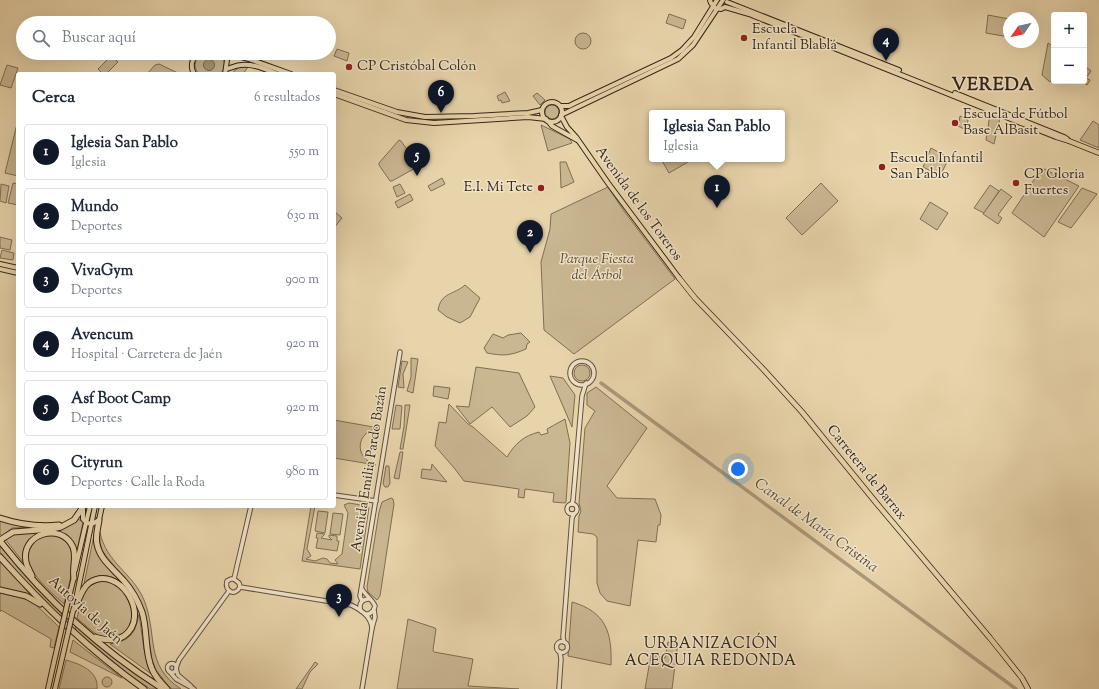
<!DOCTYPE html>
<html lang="es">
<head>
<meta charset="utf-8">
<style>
	:root { --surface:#fff; --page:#f6f6f7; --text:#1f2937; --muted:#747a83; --line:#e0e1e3; --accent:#111827 }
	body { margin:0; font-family:"Sorts Mill Goudy",serif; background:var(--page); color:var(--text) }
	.controls { position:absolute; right:12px; top:12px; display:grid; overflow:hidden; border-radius:4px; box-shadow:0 4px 16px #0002 }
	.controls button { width:36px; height:36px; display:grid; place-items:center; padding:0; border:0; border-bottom:1px solid var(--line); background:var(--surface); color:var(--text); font:20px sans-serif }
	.compass { position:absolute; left:1003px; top:12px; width:36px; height:36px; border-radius:50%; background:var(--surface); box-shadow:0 4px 16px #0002; rotate:236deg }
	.you { position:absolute; left:738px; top:469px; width:14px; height:14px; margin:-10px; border:3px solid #fff; border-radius:50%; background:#1a73e8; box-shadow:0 0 0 6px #1a73e833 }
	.badge { display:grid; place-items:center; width:26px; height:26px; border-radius:50%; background:var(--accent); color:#fff; font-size:13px; font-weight:700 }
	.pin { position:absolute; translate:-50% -33px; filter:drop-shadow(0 1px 2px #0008) }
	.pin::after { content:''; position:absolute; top:21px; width:14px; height:12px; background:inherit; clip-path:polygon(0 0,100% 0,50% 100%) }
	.popup { position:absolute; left:649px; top:110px; width:136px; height:52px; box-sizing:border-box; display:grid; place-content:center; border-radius:4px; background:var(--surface); filter:drop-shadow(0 1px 3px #0005); font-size:13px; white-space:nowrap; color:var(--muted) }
	.popup b { font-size:15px; color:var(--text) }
	.popup::after { content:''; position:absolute; left:50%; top:100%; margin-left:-8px; border:8px solid transparent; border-top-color:var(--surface) }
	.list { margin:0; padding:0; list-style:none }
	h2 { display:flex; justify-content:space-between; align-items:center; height:52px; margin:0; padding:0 16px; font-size:17px }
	h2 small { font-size:13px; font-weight:400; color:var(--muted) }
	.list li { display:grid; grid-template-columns:26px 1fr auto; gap:12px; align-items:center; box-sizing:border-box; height:56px; margin:0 8px 8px; padding:0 8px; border:1px solid var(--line); border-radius:4px }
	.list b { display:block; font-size:15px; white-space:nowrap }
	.list p { margin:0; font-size:13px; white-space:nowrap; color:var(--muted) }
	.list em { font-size:13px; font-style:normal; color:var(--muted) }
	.icon { flex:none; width:22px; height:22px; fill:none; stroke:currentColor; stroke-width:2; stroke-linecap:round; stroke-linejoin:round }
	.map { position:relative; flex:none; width:1099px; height:689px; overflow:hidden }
	.search { position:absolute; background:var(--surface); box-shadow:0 4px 16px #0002; left:16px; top:16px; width:320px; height:44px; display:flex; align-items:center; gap:10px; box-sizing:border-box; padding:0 14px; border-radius:22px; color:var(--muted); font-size:15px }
	.panel { position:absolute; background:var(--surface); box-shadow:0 4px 16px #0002; left:16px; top:72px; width:320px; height:436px; border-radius:4px }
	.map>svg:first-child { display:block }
	.green { fill:#c9b792; stroke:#7e6f54 }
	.water { fill:#aa9979; stroke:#7a6b52 }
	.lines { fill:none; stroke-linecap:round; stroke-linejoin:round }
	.canal { stroke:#aa9979; stroke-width:3.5 }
	.tertiary-casing { stroke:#60523c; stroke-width:5.5 }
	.primary-casing { stroke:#332717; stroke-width:6 }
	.trunk-casing { stroke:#332717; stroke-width:6 }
	.motorway-casing { stroke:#332717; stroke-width:7 }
	.tertiary { stroke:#f0e3c8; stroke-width:3.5 }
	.primary { stroke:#e8d4ab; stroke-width:4 }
	.trunk { stroke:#e8d4ab; stroke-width:4.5 }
	.motorway { stroke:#e8d4ab; stroke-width:5 }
	.primary-bridge-casing { stroke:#332717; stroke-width:6; stroke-linecap:butt }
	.primary-bridge { stroke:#e8d4ab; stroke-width:4 }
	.poi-dot { fill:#8f2418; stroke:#f0e3c8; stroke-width:1.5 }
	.labels { text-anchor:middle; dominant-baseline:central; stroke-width:3; stroke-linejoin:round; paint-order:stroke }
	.poi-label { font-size:14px; fill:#332717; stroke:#f0e3c8; text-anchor:start }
	.street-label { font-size:14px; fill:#332717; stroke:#f0e3c8 }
	.park-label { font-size:14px; font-style:italic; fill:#584b36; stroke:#f0e3c8 }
	.water-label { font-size:15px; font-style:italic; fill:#574934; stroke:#f0e3c8 }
	.neighbourhood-label { font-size:15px; letter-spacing:1px; fill:#332717; stroke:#f0e3c8 }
	.district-label { font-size:18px; font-weight:bold; letter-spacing:1px; fill:#332717; stroke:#f0e3c8 }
</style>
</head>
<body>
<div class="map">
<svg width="1099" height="689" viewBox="0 0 1099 689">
	<rect width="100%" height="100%" fill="#e8d4ab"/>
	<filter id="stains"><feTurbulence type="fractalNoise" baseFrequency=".005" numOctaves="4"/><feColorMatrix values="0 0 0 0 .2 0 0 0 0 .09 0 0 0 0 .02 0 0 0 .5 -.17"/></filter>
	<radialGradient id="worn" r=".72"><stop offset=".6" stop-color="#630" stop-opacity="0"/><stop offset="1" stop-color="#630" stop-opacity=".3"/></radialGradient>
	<g class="green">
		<path d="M669,14L686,20L683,29L666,23Z"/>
		<path d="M988,15L1009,19V37L986,33Z"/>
		<circle cx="583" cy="41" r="8"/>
		<path d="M1048,43L1054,47V77L1050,82L1042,75Z"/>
		<path d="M337,49L349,53L347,61L334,56Z"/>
		<path d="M206,53C219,53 232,61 220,74H199C191,65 196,57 206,53Z"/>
		<path d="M111,56L118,62L106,74H103L98,69Z"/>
		<path d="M159,64L180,74H147L155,65Z"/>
		<path d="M7,65L18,68L11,88L0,85Z"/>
		<path d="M243,66L248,67L243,74H231L239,67Z"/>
		<path d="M1086,67L1091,71L1086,78L1090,80L1087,85L1081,81H1084V68Z"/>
		<path d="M505,92L510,101L502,103L501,100L499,101L497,96Z"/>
		<path d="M537,93L545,100L540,105L533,96Z"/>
		<circle cx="552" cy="112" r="7"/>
		<path d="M990,114L1000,118L994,144L986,140Z"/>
		<path d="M960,116L968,120L966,130L958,126Z"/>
		<path d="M1093,121L1099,125V148L1080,140Z"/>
		<path d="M17,124H18V176L5,173Z"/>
		<path d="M541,125L570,139L572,143L548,151Z"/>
		<path d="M399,140L401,141L419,166L392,181H390L379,165V163Z"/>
		<path d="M931,148L949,158L940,176L923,167Z"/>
		<path d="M661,159H693L669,173Z"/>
		<path d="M560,162H566L574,182L561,188Z"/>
		<path d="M1042,168L1079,186L1044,237L1012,213Z"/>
		<path d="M442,178L445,184L431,191L428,186Z"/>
		<path d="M13,183L18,184V205L8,203Z"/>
		<path d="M821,183L838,201L802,235L786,218Z"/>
		<path d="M1,184L9,186L6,203L0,201Z"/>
		<path d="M400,184L405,193L397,197L393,187Z"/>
		<path d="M990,185L999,191L984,213L974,208Z"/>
		<path d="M608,187L624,211L675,279L574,354L544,330L541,262L550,229L551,214Z"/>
		<path d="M1082,188L1097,194L1071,228L1058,222Z"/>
		<path d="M1001,189L1012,197L1009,200L998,215L1002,218L998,224L983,214Z"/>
		<path d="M410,194L413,200L398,208L395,202Z"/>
		<path d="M930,202L948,213L937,230L920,219Z"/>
		<path d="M334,211L342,218L334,228Z"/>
		<path d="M0,237L12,240L10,250L0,248Z"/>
		<path d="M2,250L14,253L13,260L0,258Z"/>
		<path d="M465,285L480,298L470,317L460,323L447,317L438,310C441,292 454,295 465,285Z"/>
		<path d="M521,333L530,342L527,344L526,349C510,356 503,356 487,353L484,348L493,334L503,338L508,335Z"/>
		<path d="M411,358L418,359L413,393L407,391L411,377Z"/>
		<path d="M402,361L408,362L403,374L404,388L398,387Z"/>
		<circle cx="582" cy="373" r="8"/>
		<path d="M476,367L519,373L535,407L527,416L510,427L492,407L470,424L456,406L469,407Z"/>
		<path d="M550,376L563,378L575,395L572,427Z"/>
		<path d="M434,386L450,388L448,399L433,396Z"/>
		<path d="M596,387L647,428L607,486L617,498L655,499L661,515L660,525H658L656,542L638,540L630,606L607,601L600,593L597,583V537L593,534L578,532L579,516L581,511L579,503L585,428L595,411L587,405V393Z"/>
		<path d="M449,404L468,424L473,427L507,457C515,444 523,436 539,432L541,435L548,433L547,429L565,419L570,443L566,502L565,503L553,502L554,493L525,489L524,498L518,497L519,489L464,481L455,469L435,446L439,422L446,423Z"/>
		<path d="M396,405L402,406L400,429H392Z"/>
		<path d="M405,405H410L403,449H400L404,426Z"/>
		<path d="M334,420L379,428C356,431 353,458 376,465L334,458Z"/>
		<path d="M400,452H403L399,479L394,478Z"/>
		<path d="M432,464L447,482L421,478L422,469L431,470Z"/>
		<path d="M386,466H389L390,483L388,487H385L383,484Z"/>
		<path d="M391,498L393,499L394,504L380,596L377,600L368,592L367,587L379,512L382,502Z"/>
		<path d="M349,503L367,506L369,507L360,569L302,561L311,506H315L307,549L311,556L306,559L315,561L323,558L327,559L330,563L338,564L335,560L342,554L348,513L344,505Z"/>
		<path d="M318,511L328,512L325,533L315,531Z"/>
		<path d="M333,513L343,514L340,535L330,534Z"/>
		<path d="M78,519L83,522L77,551C72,539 65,533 53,531C63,529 71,526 78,519Z"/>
		<path d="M0,521L38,527L12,528L2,536L0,534Z"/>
		<path d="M42,532C28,538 24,548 23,562L5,539L15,534Z"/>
		<path d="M100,532C106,563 133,573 144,600C158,634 144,665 181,689H172L169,687L156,670L152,660L146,620L133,589L102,551L100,545Z"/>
		<path d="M317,533L325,534L321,538L332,540L329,537V535L337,536V541H339L337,551L316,548L318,538H316Z"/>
		<path d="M47,535C51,535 56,535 59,537C83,547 68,586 64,604C50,592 10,558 35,540C39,537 43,536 47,535Z"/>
		<path d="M94,535C94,556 108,568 121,582C106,573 98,573 84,584Z"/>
		<path d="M0,544L62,611L61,617L17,572L0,552Z"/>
		<path d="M0,560L30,594L0,588Z"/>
		<path d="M102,581C129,583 146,623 119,636C113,639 105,639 99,636C91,631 84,624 77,618C82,599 81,586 102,581Z"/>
		<path d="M0,593L22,598L32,601L59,627L54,648L50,647L51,639L1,610L0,612Z"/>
		<path d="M572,602C606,612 612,632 611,665L568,656Z"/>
		<path d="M139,614L144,649L149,667L154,676L110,644C131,640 135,634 139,614Z"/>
		<path d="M408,619L435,628L436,629L433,650L434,652L473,659L468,686L519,689H397Z"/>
		<path d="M76,625L159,689H150L146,686L127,673L75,630Z"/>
		<path d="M73,640L122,678L70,652Z"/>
		<path d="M673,640L678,642L672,689H645L651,655L665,658L668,642L672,643Z"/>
		<path d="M66,660C80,664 99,671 97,689H59Z"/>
		<path d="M315,662L318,664L310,672L302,689H296Z"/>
		<circle cx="107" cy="682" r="5"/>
	</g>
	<circle class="water" cx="209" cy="65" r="5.5"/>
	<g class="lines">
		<path class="canal" d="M601,383L1016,689"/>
		<defs>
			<g id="tertiary">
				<circle cx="582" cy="373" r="12"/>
				<path d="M334,495L376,501"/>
				<circle cx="572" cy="509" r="5"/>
				<path d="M572,504L573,500L582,396L586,383"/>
				<path d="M234,579L251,506"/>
				<path d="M234,579H231L227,581C224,591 235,597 240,587"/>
				<path d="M234,579L239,583L240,587"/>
				<path d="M240,587L351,605C361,610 371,616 372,628"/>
				<path d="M362,589C366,596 372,599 375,606L373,611L369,614H366"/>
				<path d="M362,601L360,596L400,352"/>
				<path d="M361,611C358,604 362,599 369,599"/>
				<circle cx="562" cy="647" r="5.5"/>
				<path d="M564,642L563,637L572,518L574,514"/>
				<circle cx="172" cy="668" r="4.5"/>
				<path d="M176,668L179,660L229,591"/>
				<path d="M176,669L178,675L191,686"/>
				<path d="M169,671L176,679L194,689"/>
				<path d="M362,689L372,628L375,617L374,610"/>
				<path d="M559,689L561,659L560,652"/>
			</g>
			<g id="primary">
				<path d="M710,0L711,3L715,8L721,9L725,7L749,14L1056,137L1069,141"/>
				<path d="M727,2L899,70"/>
				<path d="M226,53L249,59L291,74"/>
				<path d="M226,69C231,68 237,65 241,65C253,63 267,70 278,74"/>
				<path d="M194,74C190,67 192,59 197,53"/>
				<path d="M225,74L227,60L225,53"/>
				<path d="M334,90L397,112L425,117L474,116L528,113L542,110"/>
				<path d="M955,93L1064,137L1067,139"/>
				<path d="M334,94L406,120L434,123L528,117L546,119"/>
				<circle cx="552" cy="112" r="10"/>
				<path d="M560,106H569L575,103L671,58L682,50L694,37L717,0"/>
				<path d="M561,115L678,59L693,45L723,0"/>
				<path d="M561,116L567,127L576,137L608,183L679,278"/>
				<path d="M548,121L552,126L577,140"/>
				<path d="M0,264L18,268"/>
				<path d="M0,269L18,273"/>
				<path d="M83,508V519L87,523L92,524L99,520L102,506"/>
				<path d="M75,570L90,506"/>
				<path d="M75,604L95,506"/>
				<path d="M67,605L74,577"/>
				<path d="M48,689L54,662"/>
				<path d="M55,689L61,663"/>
			</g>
			<g id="trunk">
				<path d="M1069,141L1099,153"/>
				<path d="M679,278L695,298L764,370L802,412L878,505L990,638L1022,678L1028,689"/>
			</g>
			<g id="motorway">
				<path d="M0,518C18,524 40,527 59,525"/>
				<path d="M99,520C98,528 95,536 97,544C100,560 114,569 124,581C132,590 138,601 142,612C148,631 144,651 152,669C155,677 161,683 167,689"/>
				<path d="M0,540L13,532L52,529L61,527L74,520L83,507"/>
				<path d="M0,541C45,598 101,650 163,689"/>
				<path d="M0,557C45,607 89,650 144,689"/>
				<path d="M32,576C30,571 27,567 26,562C20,534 61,521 73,547C77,557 72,567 74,578"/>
				<path d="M0,590L26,596L40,604"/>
				<path d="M74,609C79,601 81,589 89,583C119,563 152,616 124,636C114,642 105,640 95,637"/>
			</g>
		</defs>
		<use href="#tertiary" class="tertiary-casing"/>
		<use href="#primary" class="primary-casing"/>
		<use href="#trunk" class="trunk-casing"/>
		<use href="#motorway" class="motorway-casing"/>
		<use href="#tertiary" class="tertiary"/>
		<use href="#primary" class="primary"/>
		<use href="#trunk" class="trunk"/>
		<use href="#motorway" class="motorway"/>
		<defs>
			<g id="primary-bridge">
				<path d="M54,662L67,605"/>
				<path d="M61,663L73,611"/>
			</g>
		</defs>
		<use href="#primary-bridge" class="primary-bridge-casing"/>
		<use href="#primary-bridge" class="primary-bridge"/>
	</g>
	<g class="poi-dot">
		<circle cx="744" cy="38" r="4"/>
		<circle cx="349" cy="67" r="4"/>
		<circle cx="955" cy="123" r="4"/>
		<circle cx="882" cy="167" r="4"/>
		<circle cx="1016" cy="183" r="4"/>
		<circle cx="541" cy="188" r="4"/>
	</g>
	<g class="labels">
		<g class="poi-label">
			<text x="752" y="30">Escuela<tspan x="752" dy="16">Infantil Blablá</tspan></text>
			<text x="357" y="67">CP Cristóbal Colón</text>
			<text x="963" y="115">Escuela de Fútbol<tspan x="963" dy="16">Base AlBasit</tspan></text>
			<text x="890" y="159">Escuela Infantil<tspan x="890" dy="16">San Pablo</tspan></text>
			<text x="1024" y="175">CP Gloria<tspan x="1024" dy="16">Fuertes</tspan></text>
			<text x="533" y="188" text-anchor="end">E.I. Mi Tete</text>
		</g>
		<g class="street-label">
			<text transform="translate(638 204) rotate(54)">Avenida de los Toreros</text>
			<text transform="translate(370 469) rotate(-81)">Avenida Emilia Pardo Bazán</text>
			<text transform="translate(866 473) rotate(51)">Carretera de Barrax</text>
			<text transform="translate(85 611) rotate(42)">Autovía de Jaén</text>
		</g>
		<g class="park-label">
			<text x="597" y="260">Parque Fiesta<tspan x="597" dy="16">del Árbol</tspan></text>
		</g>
		<g class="water-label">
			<text transform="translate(816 526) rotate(36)">Canal de María Cristina</text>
		</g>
		<g class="neighbourhood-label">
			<text x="711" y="644">URBANIZACIÓN<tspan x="711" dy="17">ACEQUIA REDONDA</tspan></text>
		</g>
		<g class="district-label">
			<text x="993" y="86">VEREDA</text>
		</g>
	</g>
	<rect width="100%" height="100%" filter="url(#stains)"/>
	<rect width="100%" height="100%" fill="url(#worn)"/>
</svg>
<div class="controls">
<button>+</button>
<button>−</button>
</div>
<svg class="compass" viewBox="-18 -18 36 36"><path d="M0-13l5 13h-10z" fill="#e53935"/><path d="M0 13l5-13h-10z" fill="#747a83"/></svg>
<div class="you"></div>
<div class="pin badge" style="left:717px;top:208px">1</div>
<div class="popup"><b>Iglesia San Pablo</b>Iglesia</div>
<div class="pin badge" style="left:530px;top:253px">2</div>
<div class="pin badge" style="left:339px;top:617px">3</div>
<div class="pin badge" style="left:886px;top:61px">4</div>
<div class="pin badge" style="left:417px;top:176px">5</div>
<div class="pin badge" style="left:441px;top:113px">6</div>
<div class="search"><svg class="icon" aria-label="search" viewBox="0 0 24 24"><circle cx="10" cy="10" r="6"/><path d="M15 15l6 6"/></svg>Buscar aquí</div>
<section class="panel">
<h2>Cerca<small>6 resultados</small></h2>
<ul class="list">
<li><span class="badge">1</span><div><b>Iglesia San Pablo</b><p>Iglesia</p></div><em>550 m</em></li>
<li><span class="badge">2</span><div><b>Mundo</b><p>Deportes</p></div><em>630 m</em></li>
<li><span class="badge">3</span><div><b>VivaGym</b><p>Deportes</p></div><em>900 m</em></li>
<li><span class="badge">4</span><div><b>Avencum</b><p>Hospital · Carretera de Jaén</p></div><em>920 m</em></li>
<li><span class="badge">5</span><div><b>Asf Boot Camp</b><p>Deportes</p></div><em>920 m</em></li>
<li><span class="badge">6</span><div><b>Cityrun</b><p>Deportes · Calle la Roda</p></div><em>980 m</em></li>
</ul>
</section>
</div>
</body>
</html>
